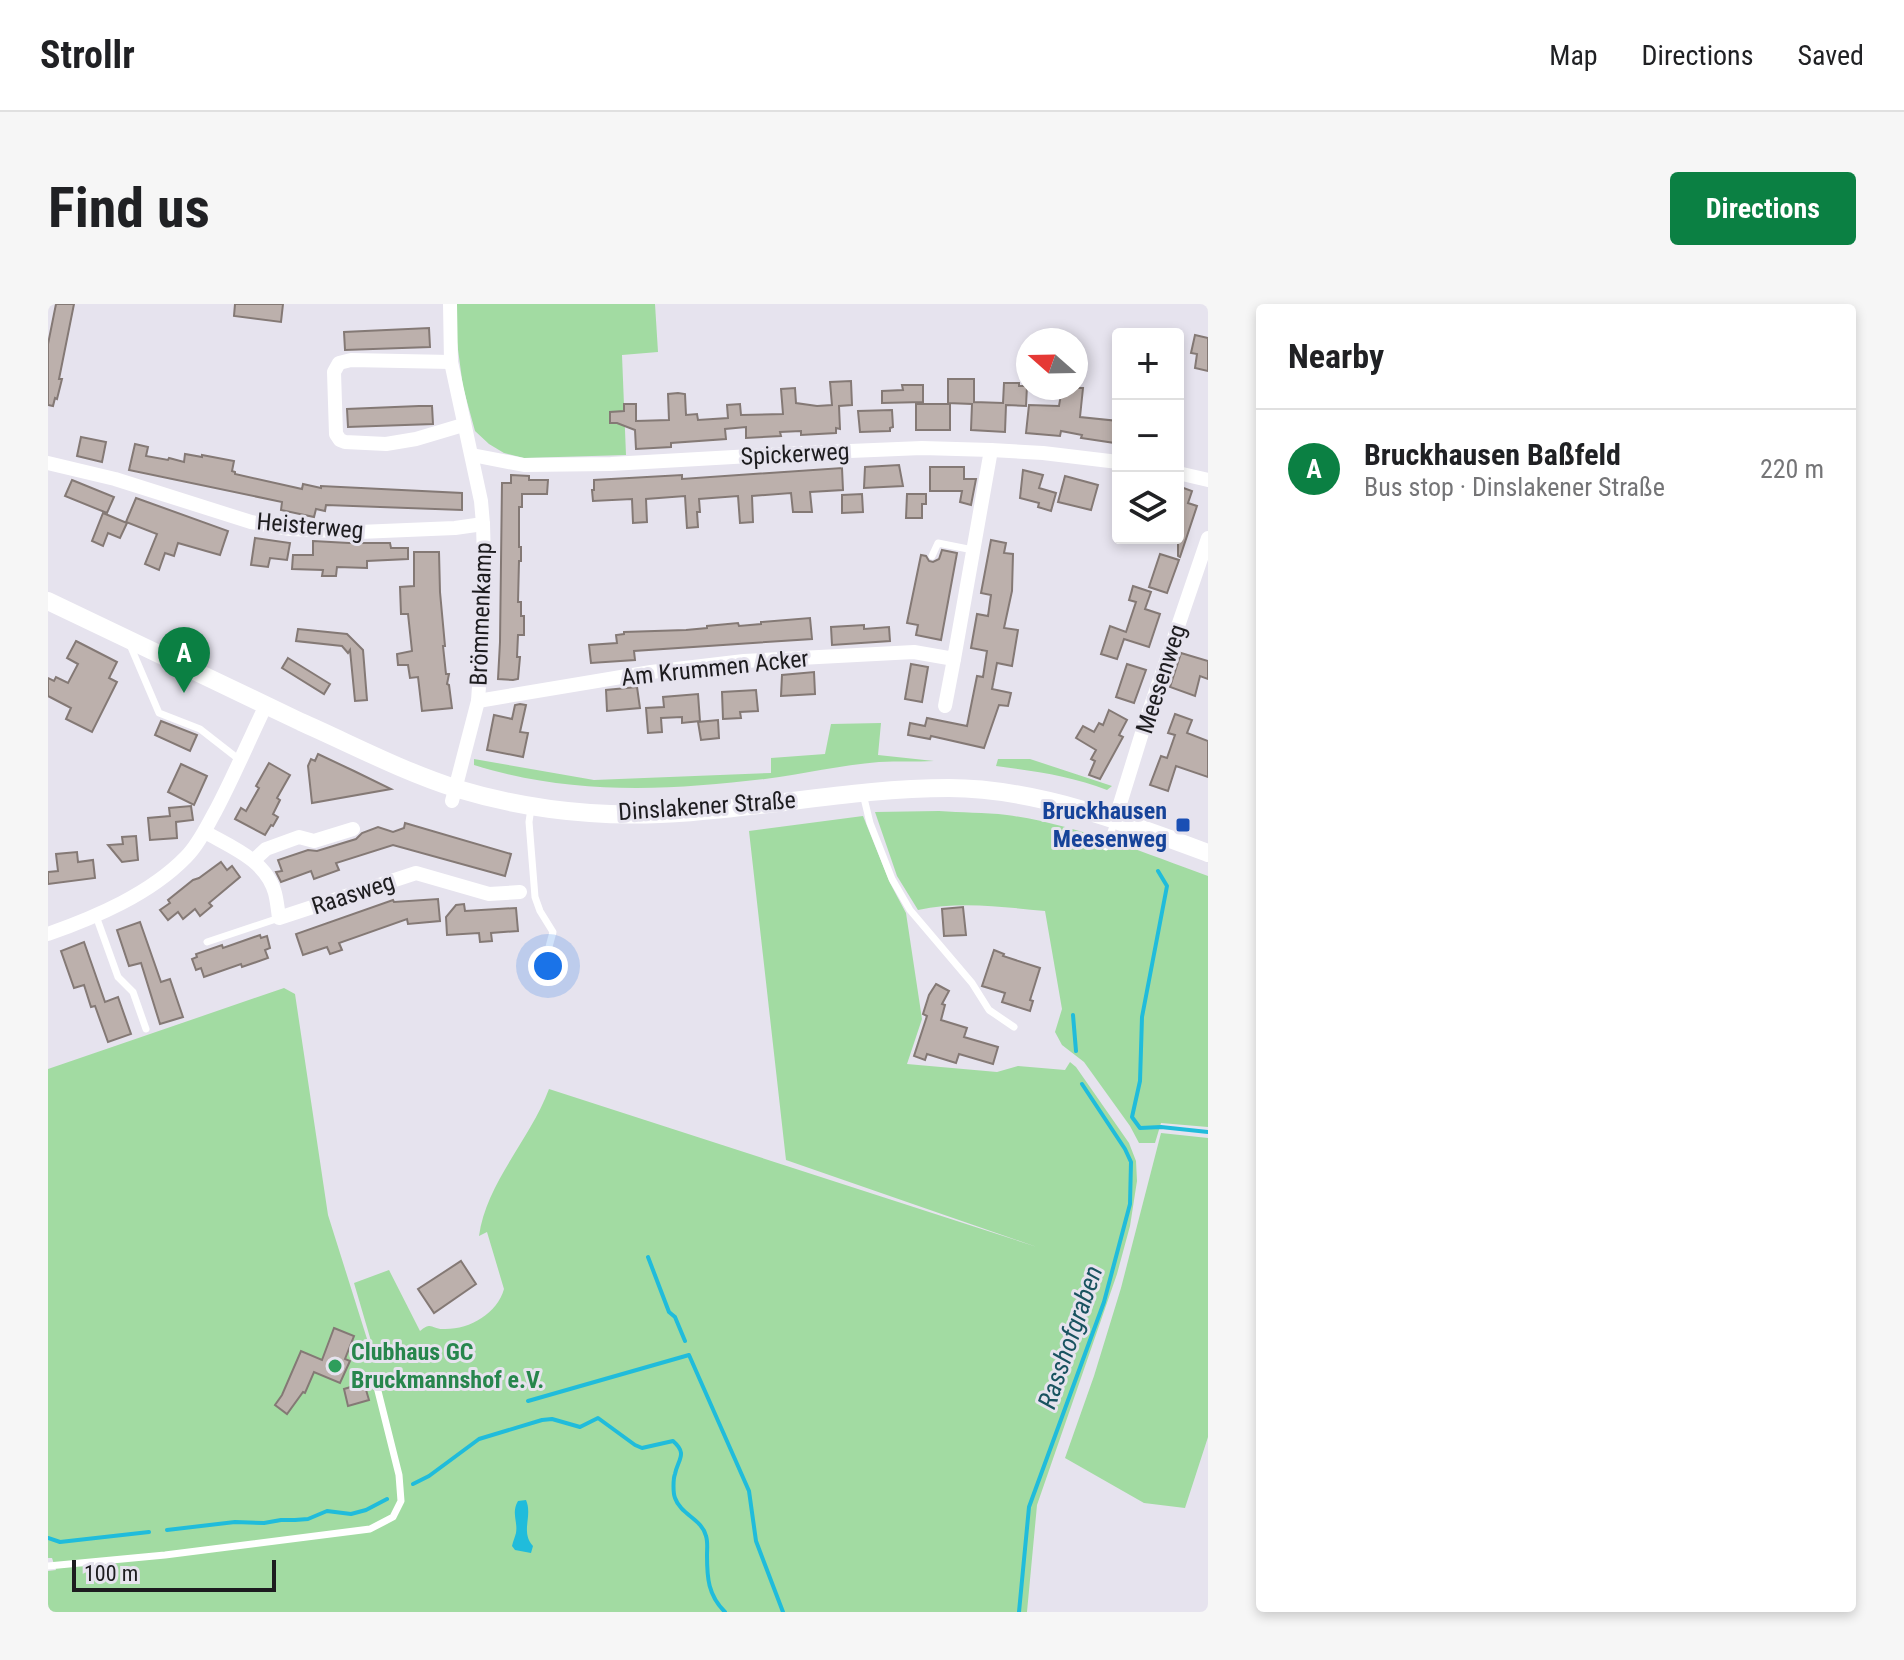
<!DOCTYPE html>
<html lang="en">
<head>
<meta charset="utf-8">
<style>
	:root { --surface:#fff; --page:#f6f6f6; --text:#202124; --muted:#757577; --line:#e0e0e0; --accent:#0b8043 }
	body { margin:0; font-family:"Roboto Condensed",sans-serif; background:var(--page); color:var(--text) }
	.controls { position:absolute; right:24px; top:24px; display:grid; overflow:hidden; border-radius:8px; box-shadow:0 4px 12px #0003 }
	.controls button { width:72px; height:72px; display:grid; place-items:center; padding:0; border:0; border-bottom:2px solid var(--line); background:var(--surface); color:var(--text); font:40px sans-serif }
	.compass { position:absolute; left:968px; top:24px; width:72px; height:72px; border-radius:50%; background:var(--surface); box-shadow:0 4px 12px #0003; rotate:290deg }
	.scale { position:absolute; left:24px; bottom:20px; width:204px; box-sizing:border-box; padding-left:8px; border:4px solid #1d1c1f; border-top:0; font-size:22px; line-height:28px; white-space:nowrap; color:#1d1c1f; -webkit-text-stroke:6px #e6e3ee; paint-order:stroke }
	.you { position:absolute; left:500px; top:662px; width:28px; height:28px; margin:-20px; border:6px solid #fff; border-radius:50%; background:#1a73e8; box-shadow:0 0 0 12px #1a73e833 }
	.badge { display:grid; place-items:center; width:52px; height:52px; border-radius:50%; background:var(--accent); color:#fff; font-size:26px; font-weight:700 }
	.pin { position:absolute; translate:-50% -66px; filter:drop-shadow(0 2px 4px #0008) }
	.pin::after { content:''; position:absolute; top:42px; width:28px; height:24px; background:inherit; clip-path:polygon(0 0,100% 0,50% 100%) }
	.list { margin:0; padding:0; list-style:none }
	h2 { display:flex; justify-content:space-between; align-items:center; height:104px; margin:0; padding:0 32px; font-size:34px }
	h2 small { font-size:26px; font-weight:400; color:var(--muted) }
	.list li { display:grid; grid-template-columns:52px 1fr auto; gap:24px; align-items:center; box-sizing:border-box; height:120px; padding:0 32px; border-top:2px solid var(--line) }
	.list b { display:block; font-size:30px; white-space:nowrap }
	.list p { margin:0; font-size:26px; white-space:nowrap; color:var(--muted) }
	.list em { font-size:26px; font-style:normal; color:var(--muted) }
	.icon { flex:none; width:44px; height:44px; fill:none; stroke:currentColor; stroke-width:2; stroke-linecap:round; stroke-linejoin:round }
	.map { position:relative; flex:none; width:1160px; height:1308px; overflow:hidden; border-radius:8px }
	header { display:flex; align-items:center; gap:48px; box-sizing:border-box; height:112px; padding:0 40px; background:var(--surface); border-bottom:2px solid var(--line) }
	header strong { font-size:38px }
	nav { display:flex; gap:44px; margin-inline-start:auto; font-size:28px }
	.intro { display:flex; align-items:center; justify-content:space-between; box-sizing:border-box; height:192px; padding:0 48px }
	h1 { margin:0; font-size:56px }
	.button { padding:20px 36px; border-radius:8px; background:var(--accent); color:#fff; font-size:28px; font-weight:700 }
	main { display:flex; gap:48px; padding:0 48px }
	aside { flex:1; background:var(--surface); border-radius:8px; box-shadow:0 4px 12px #0003 }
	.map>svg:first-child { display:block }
	.green { fill:#a2dba2 }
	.water { fill:#20bcdb }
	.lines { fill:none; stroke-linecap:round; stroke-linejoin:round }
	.stream { stroke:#20bcdb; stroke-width:4 }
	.building { fill:#bcb0ac; stroke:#847975; stroke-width:2 }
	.service { stroke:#fff; stroke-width:7 }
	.minor { stroke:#fff; stroke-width:14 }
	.secondary { stroke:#fff; stroke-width:18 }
	.transit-dot { fill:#1a4fb4; stroke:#e6e3ee; stroke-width:3 }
	.leisure-dot { fill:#2e9e5b; stroke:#e6e3ee; stroke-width:3 }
	.labels { text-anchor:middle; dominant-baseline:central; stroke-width:6; stroke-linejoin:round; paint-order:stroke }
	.street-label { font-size:24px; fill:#1d1c1f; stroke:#e6e3ee }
	.transit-label { font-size:24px; font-weight:bold; fill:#164399; stroke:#e6e3ee; text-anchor:end }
	.leisure-label { font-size:24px; font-weight:bold; fill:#27864d; stroke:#e6e3ee; text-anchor:start }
	.water-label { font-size:26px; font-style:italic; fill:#195360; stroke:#e6e3ee }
</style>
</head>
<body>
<header>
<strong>Strollr</strong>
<nav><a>Map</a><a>Directions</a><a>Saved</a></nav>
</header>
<div class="intro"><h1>Find us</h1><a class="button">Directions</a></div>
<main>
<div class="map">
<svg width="1160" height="1308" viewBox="0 0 1160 1308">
	<rect width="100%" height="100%" fill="#e6e3ee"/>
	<g class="green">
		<path d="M409,0H607L610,48L574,51L578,151L476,154L456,149L441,140L427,127L415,83L409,38Z"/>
		<path d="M833,419L830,451L886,457C868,458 850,457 831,458C793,461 755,470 717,475C619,487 521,491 426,461V455L546,476L723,469V454L777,450L783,420Z"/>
		<path d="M950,455H982L1064,482L1059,486C1024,472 986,467 948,462Z"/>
		<path d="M891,507C913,509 936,508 959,511C1025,520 1097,549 1160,572V823L1113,819L1107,839H1091L1082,822L1036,758L1014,741L1007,728L1014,705L997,607C954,603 912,597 870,606L849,572L827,508Z"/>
		<path d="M815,512L842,579L858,609L874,715L859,760L949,768L970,762L1017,766L1022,758L1028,763L1081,839L1088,857L1089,877L1082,922L1069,970L989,1201L979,1308H0V1267L8,1266L4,1254H0V765L236,684L247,690L280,911L320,1038L323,1037L306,979L341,966L372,1027C384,1017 383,1025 395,1025C421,1026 449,1010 456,985L439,928L431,932C438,879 482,836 501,785L989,943L738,856L701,527Z"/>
		<path d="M1113,829L1160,834V1133L1137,1204L1096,1199L1017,1154L1046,1072L1073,984Z"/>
	</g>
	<path class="water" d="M478,1196C485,1212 472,1228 485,1242L483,1249L467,1246L464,1242C465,1237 467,1233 468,1229C470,1217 463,1209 470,1197Z"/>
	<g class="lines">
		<g class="stream">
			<path d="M1110,567L1119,582L1094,713L1092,777L1084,813L1092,824L1113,823L1160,828"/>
			<path d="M1025,711L1028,747"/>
			<path d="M600,953L621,1008L627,1013L637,1037"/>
			<path d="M480,1097L641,1051L701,1187L708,1237L735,1308"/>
			<path d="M365,1180L381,1172L431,1135L494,1116L504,1115L532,1123L550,1114L587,1141L594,1144L625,1137C640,1150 630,1155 627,1170C625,1175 625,1189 627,1194C633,1211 654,1215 658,1232C660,1238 659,1245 659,1251C659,1274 660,1291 677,1308"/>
			<path d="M119,1226L187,1218L216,1219L233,1216H247L260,1215L279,1207L303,1210L318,1206L339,1195"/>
			<path d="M0,1234L12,1238L101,1228"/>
			<path d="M971,1308L981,1203L1056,998L1082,900L1083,858L1077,845L1034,780"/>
		</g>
	</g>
	<g class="building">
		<path d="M8,0H26L11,75H14L9,95L7,94L5,102L0,101V40Z"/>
		<path d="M187,0H235L233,18L186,12Z"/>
		<path d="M381,24L382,43L297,46L296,28Z"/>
		<path d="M1147,31L1160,34V67L1147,64L1149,50L1143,49Z"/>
		<path d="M900,75H926V98L955,99L956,79H971V82H979L978,102L958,101L957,128L923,126L924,100L900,99Z"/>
		<path d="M803,77L804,101L791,102L792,125L788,124V129L753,131V127L732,128L733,132L698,134V123L677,125L678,135L623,139V143L588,145L587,126L569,119H562V108L576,107V100H588V117L621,116L620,90L630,89L637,90L638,111L649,110L650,116L680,114L679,101L692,100L693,111L735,110L733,85L747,84L748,99L769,102L784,101L782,78Z"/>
		<path d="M854,81H875V98L834,99V87L855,86Z"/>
		<path d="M1014,84H1035L1032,113L1070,117L1067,139L1033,134L1034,131L1013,127L1012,132L978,129L981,101L1011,102Z"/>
		<rect x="868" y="100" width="34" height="26"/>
		<path d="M371,102H384L385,120L300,123L299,105Z"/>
		<path d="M844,106L845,123L842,124V127L812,128L810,107Z"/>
		<path d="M33,133L58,138L54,158L29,152Z"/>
		<path d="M87,140L100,143L98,152L120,156L121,154L136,158L137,150L154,153V151L186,157L184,167L187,168V170L254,185L255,180L273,184V182L414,189V206L278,201L277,207L268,205L266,213L233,206L234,198L81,166Z"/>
		<path d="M851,161L855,182L816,184L817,163Z"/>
		<path d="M882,163H916V175H928L923,201L912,198L914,187H882Z"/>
		<path d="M794,164L795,186L762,188L764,208H745L743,189L704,192L705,218L692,219L690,192L651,195L652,208H649L650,223L639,224L637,192L598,195L599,218L585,219L584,195L545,197L544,186H546V176L634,171V175Z"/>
		<path d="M975,166L995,171L991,184L1008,189L1003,207L990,203L991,199L972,194Z"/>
		<path d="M463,171L481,172V176H500L499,190H474V203H471V243H473V257H471L470,298H473V312H476V331H470L469,353H472L470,375L465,376L450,375L452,338L454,179H463Z"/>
		<path d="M1017,172L1050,181L1043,206L1010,198Z"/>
		<path d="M24,176L66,193L59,209L17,192Z"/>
		<path d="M1130,182L1144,187L1140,199L1149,202L1132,253L1130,252Z"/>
		<path d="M814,190L815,208L794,209V191Z"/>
		<path d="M859,190H878V200H874V214H858Z"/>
		<path d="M88,194L180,227L172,251L130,239L126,252L117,249L111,266L97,260L109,230L78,218Z"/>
		<path d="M55,209L79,219L72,234L60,229L55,242L44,237Z"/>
		<path d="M207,234L242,239L239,256L222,254L220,263L203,261Z"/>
		<path d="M943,236L958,239L956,249L965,250L964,287L956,324L970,326L964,362L949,359L944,385L963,389L960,402L951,401L936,444L883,432L882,435L860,431L862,419L877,422L879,414L919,422L929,372L935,373L939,347L923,344L929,310L940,312L943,291L933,289Z"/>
		<path d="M265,237L301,239H342L343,244H360V255L319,257V264L289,263L288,272H274L275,266L244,265L245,251H265Z"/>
		<path d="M894,246L909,249L893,336L868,331L870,321L859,319L873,251L878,252L881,257L885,258L891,255Z"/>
		<path d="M366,248H391L392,288L397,342H395L398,370H401L399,380L401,381L404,404L374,407L370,373L362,374L360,361H350L349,350L364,347L360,310H353L352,283L366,282Z"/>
		<path d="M1112,250L1131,256L1119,289L1101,283Z"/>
		<path d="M1085,282L1103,288L1097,305L1112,310L1101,343L1076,335L1069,355L1053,350L1062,322L1078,328L1088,298L1081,296Z"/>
		<path d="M762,314L764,335L586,347L587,356L543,359L541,341L569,339L568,331L576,330V328L638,326L659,324V322L690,319L691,322L713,320V318Z"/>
		<path d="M816,321V325L841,323L842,337L784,341L783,323Z"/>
		<path d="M250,325L299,330L315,346L319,396L307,397L302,346L300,349L294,342L248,337Z"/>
		<path d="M28,337L69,358L61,374L69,378L44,428L18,415L23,404L0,392V374L6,377L8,373L20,379L30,360L19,354Z"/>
		<path d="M1133,349L1160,357V375L1152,372L1147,392L1122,383Z"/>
		<path d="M240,354L282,380L276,390L234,364Z"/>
		<path d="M863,360L880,363L874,398L857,395Z"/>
		<path d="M1079,360L1098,366L1086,399L1068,393Z"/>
		<path d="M766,368L767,390L733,392L734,371Z"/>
		<path d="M589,383L592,404L559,407L558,386Z"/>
		<path d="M708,386L710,407L692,408L693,414L675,415L674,388Z"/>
		<path d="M650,390L652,417L634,419V413L613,414L614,428L600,429L598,404L616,403L615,393Z"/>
		<path d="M472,400L478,401L472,428L480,429L475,453L439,446L446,411L464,415L467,401Z"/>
		<path d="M1061,406L1079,416L1071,431L1075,433L1052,475L1041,471L1047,457L1043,455L1048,446L1028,434L1035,422L1046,428L1051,419L1055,421Z"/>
		<path d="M1127,410L1144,416L1139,429L1160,437V473L1128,462L1120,487L1102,481L1113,452L1119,454L1127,431L1120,429Z"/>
		<path d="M670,416L671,434L653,436L650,418Z"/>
		<path d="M113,417L149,431L142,447L107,431Z"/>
		<path d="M270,450L306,467L343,485L264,499L260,462L263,455L267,457Z"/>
		<path d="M221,459L242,471L229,494L232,496L225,510L230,513L225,522L223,521L217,531L187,515L193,504L198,507L211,484L208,482Z"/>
		<path d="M133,460L159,472L146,501L120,488Z"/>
		<path d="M143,502L145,516L128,518L129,534L102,536L100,514L122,512L121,504Z"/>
		<path d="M357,519L463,550L457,572L345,541L288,559L291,566L266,575L263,567L233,578L228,568L234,567L230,556L260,546L269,547L308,535L314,529L330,523L345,528L356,524Z"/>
		<path d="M88,532L90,556L74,558L60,541L75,540L74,533Z"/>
		<path d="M29,548L30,558L45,556L47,574L0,580V568L10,567L8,550Z"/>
		<path d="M173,558L179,566L184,562L192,573L161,599L164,602L152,612L147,605L135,615L130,608L120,616L112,606L122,599L120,596L145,576L151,574Z"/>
		<path d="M390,595L392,617L360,620L359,615L291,639L294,646L282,650L279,643L255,651L248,630L345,596L346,598Z"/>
		<path d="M416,600L417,607L468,604L470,627L443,629L444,637L432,638L431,629L399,631L398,613L408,601Z"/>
		<path d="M915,603L918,631L896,632L894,605Z"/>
		<path d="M92,618L113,678L122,675L135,713L112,720L93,659L81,662L69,626Z"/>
		<path d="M212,631L213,634L219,632L222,644L217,646L220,654L194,663L193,660L156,673L153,664L148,666L144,655L149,653L148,650L174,641L175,644Z"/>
		<path d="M36,638L57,698L70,693L83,730L60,738L47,702L43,703L36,681L26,684L13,647Z"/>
		<path d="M946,646L956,650L955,652L992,664L982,696L985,697L982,707L954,698L957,689L934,682Z"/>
		<path d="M888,680L901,687L894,700L897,701L893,716L919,724L916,733L950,743L945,760L911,750L908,759L879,750L877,756L866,752L879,712L875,710L881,691Z"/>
		<path d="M413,957L428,980L386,1009L370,985Z"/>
		<path d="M286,1024L306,1032L297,1055L302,1057L292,1079L266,1068L257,1089L255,1088L239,1110L227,1101L234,1091L253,1047L274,1056Z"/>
		<path d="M316,1079L321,1096L300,1102L296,1085Z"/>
	</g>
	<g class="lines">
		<g class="service">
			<path d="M884,252L890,239L925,246"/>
			<path d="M82,341L111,409L152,425L193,457"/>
			<path d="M815,490L822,519L844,575L862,606L924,679L941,706L966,723"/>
			<path d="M483,504L481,518L487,593L492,607L505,628L496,661"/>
			<path d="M1058,543L1066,519"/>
			<path d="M48,612L70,673L85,688L98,725"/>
			<path d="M159,638L231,614"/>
			<path d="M0,1262L117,1251L322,1225L345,1213L353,1197L351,1171L327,1075"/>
		</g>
		<g class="minor">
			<path d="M402,0L403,58L433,197L435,220L437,294L430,397L404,497"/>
			<path d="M403,58L303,56L291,59L286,68L288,130L292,136L297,138L338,140L368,135L415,121"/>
			<path d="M424,151L476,161L563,160L754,149L874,144L943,146L995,149L1070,158"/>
			<path d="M0,159L67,175L203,218L242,225L311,228L407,224L435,220"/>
			<path d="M1130,169L1160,176"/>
			<path d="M430,397L603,368L696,357L866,348L906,355L943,146"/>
			<path d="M897,402L906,355"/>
			<path d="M1067,516L1098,416L1160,234"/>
			<path d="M157,528C183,543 218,556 227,589C229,597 230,606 231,614L368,569L441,590L472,588"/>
			<path d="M206,556L218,545L251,533L266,537L305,525"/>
			<path d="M0,630C48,613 102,590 138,553C151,540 159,522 168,506C186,472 201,436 218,401"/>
		</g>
		<path class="secondary" d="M0,297C85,337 168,378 253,418C305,441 356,468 410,485C453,498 498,506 542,509C662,518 781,484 901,484C987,484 1080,519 1160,549"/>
	</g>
	<rect class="transit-dot" x="1127" y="513" width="16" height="16" rx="4"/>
	<circle class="leisure-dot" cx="287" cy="1062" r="8"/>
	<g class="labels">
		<g class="street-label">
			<text transform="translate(747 150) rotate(-3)">Spickerweg</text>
			<text transform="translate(262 222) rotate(5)">Heisterweg</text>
			<text transform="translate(433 310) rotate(-88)">Brömmenkamp</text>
			<text transform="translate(667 364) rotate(-6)">Am Krummen Acker</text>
			<text transform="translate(1113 375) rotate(-72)">Meesenweg</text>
			<text transform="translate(659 502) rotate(-4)">Dinslakener Straße</text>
			<text transform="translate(305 590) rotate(-18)">Raasweg</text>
		</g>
		<g class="transit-label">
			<text x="1119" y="507">Bruckhausen<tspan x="1119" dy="28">Meesenweg</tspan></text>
		</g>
		<g class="leisure-label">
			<text x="303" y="1048">Clubhaus GC<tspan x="303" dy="28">Bruckmannshof e.V.</tspan></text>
		</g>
		<g class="water-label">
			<text transform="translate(1022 1033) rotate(-71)">Rasshofgraben</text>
		</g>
	</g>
</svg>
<div class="controls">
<button>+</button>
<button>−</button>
<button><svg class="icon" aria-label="layers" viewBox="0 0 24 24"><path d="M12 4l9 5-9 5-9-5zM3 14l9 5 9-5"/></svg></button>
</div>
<svg class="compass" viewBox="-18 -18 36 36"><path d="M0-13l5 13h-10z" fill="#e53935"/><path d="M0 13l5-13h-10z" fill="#757577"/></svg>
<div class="scale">100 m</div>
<div class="you"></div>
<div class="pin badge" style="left:136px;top:389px">A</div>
</div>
<aside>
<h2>Nearby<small></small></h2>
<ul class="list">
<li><span class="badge">A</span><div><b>Bruckhausen Baßfeld</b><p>Bus stop · Dinslakener Straße</p></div><em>220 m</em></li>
</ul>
</aside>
</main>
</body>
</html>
